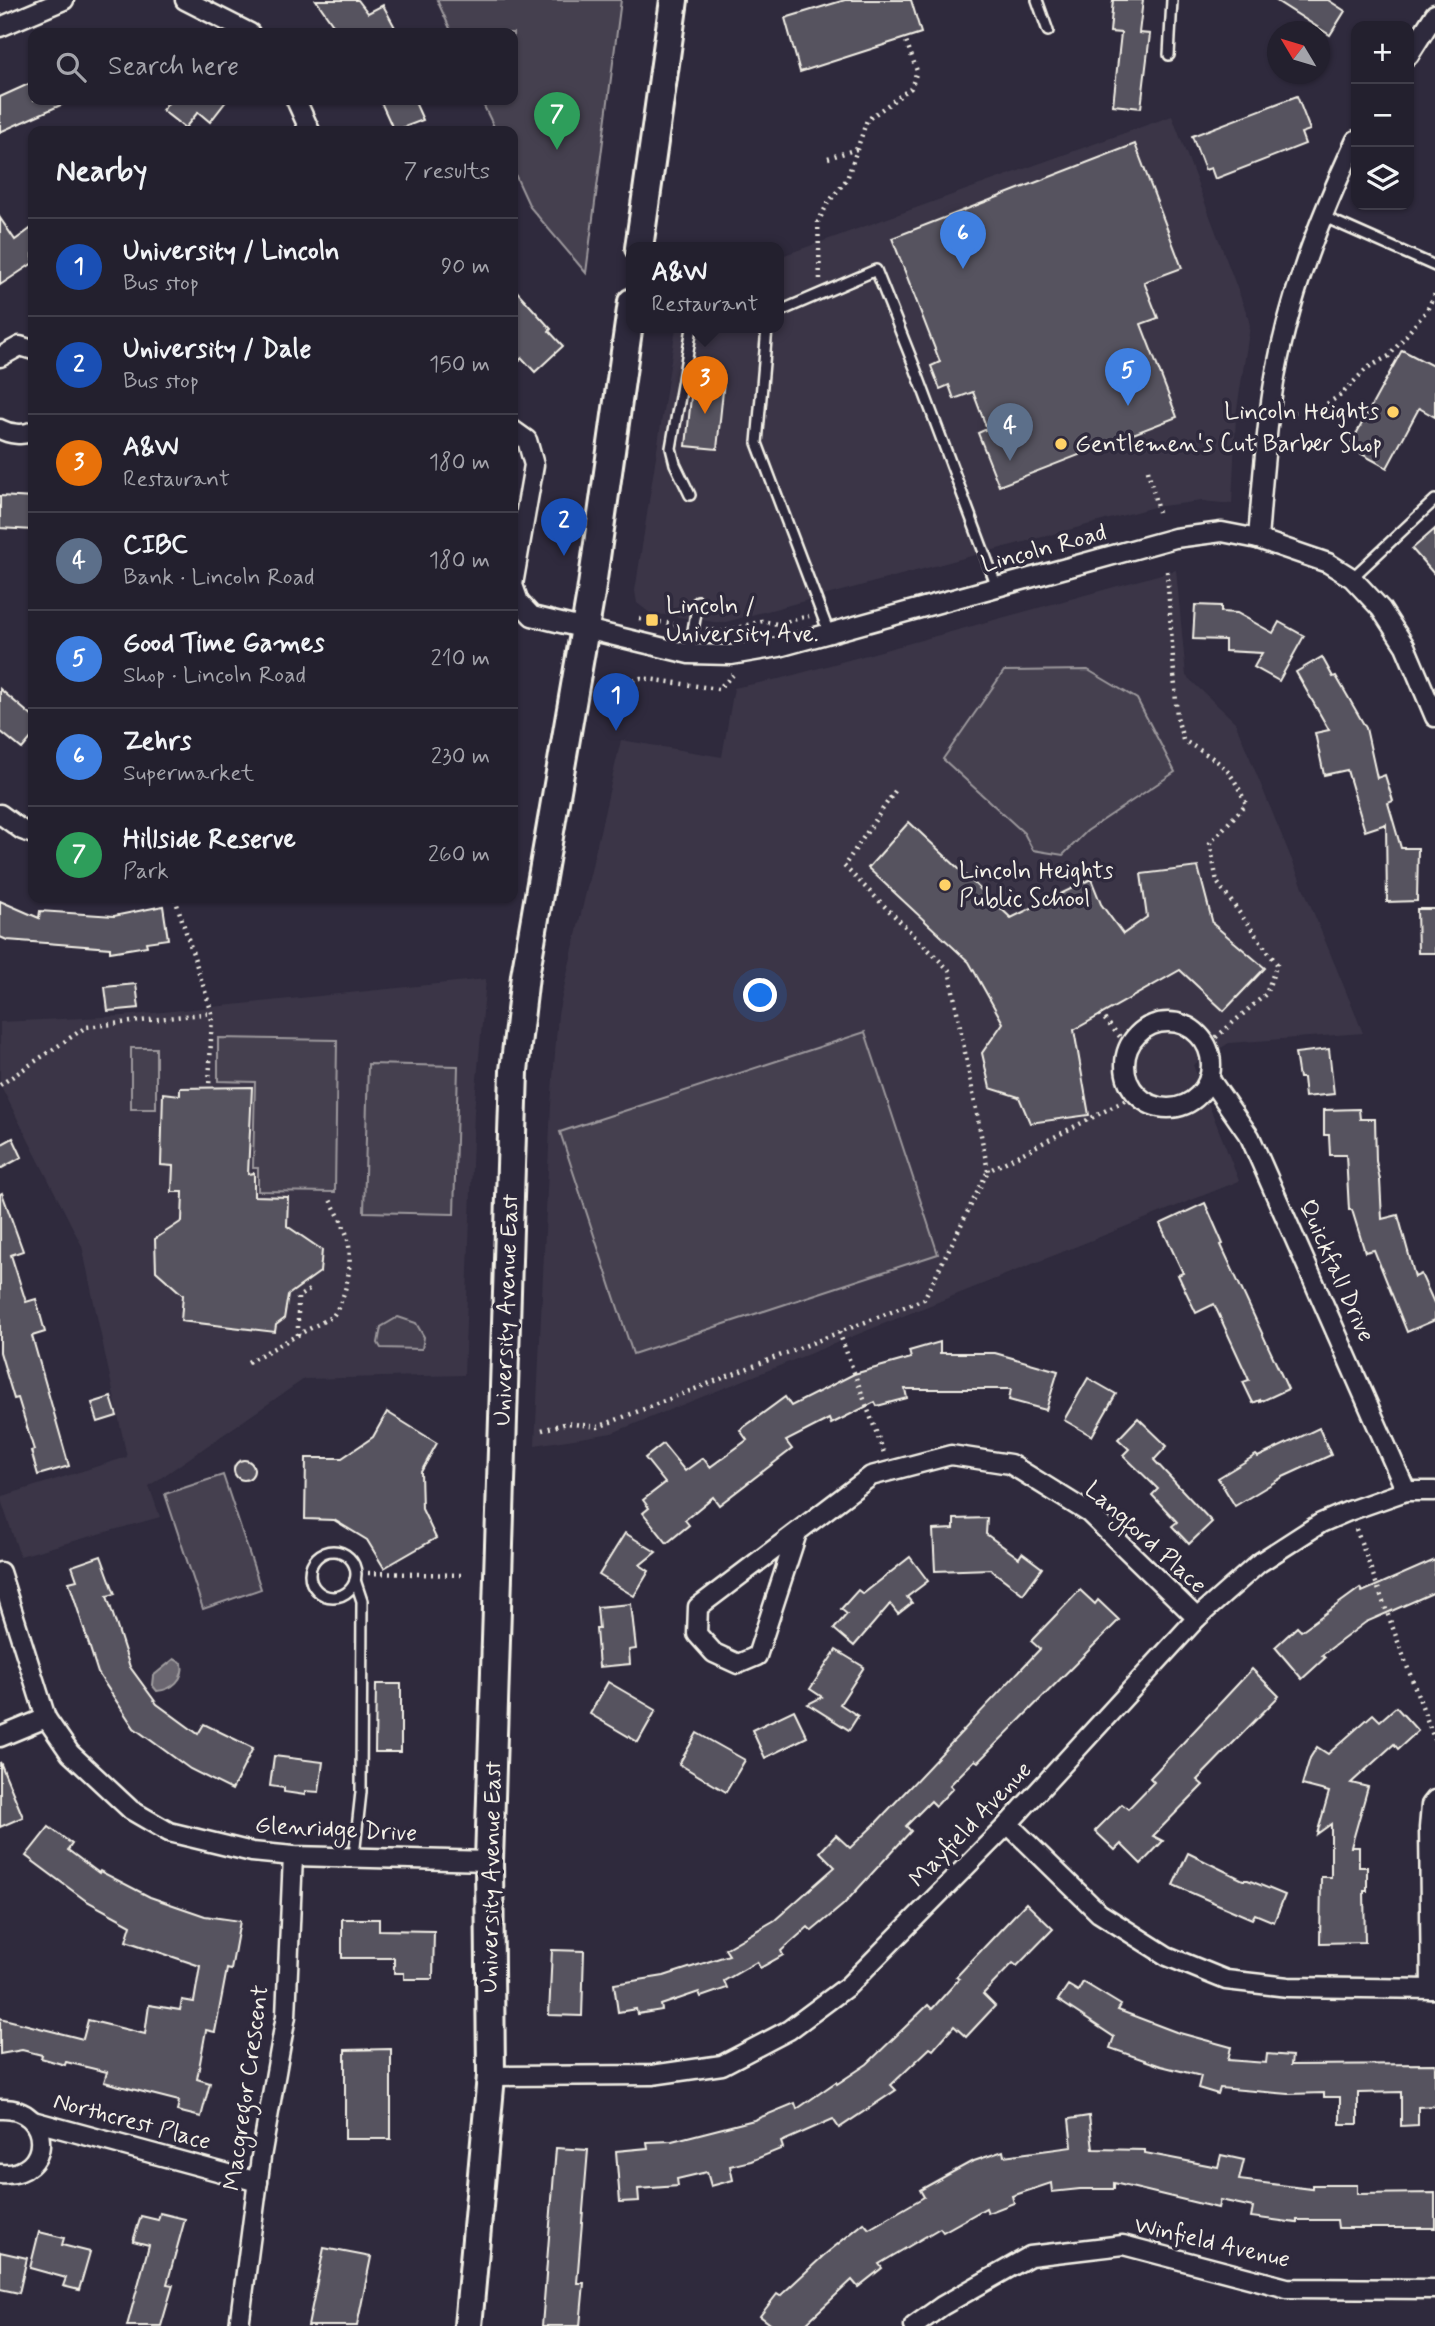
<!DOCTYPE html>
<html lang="en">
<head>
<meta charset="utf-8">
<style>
	:root { --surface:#23202e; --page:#2f2d3a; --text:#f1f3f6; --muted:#a3a3aa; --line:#403e4a; --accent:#ffd166 }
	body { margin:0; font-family:Mynerve,sans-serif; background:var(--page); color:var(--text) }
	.controls { position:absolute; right:21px; top:21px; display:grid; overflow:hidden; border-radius:14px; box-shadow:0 2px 5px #0004 }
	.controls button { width:63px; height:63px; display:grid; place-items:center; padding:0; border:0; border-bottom:2px solid var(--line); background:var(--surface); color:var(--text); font:35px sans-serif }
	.compass { position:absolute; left:1267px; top:21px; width:63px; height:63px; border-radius:50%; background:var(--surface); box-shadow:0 2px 5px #0004; rotate:308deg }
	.you { position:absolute; left:761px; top:996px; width:24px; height:24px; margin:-18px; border:5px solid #fff; border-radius:50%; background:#1a73e8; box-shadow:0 0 0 10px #1a73e833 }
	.badge { display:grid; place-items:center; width:46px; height:46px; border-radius:50%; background:var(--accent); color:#fff; font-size:23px; font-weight:700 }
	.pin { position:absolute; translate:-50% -58px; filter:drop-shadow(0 2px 4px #0008) }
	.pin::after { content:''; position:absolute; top:37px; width:24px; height:21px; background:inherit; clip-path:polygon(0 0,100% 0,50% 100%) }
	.popup { position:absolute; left:626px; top:242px; width:158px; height:91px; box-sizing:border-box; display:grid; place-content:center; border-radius:14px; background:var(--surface); filter:drop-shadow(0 2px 5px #0005); font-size:23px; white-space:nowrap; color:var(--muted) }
	.popup b { font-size:26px; color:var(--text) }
	.popup::after { content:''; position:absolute; left:50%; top:100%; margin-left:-14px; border:14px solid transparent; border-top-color:var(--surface) }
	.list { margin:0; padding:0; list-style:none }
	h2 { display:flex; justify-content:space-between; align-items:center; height:91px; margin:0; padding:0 28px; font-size:30px }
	h2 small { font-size:23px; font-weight:400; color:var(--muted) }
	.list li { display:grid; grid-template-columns:46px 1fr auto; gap:21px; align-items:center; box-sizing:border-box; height:98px; padding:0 28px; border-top:2px solid var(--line) }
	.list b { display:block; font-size:26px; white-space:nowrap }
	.list p { margin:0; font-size:23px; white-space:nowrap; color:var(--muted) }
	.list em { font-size:23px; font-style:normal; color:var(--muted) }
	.icon { flex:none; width:38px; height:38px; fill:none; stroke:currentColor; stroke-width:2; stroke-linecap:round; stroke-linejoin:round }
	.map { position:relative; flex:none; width:1435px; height:2326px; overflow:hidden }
	.search { position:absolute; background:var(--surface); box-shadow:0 2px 5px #0004; left:28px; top:28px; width:490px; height:77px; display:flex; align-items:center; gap:18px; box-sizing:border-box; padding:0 24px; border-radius:14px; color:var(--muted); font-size:26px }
	.panel { position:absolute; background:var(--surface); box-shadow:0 2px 5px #0004; left:28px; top:126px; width:490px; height:777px; border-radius:14px }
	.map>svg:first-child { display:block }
	.built { fill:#3b3647 }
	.green { fill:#454050; stroke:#9c989c; stroke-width:2 }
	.water { fill:#6a6670; stroke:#a19ea0; stroke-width:2 }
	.building { fill:#56525f; stroke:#f4f1e8; stroke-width:2 }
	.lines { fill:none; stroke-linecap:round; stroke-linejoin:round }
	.service-casing { stroke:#f4f1e8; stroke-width:14 }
	.minor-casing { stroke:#f4f1e8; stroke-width:23 }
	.secondary-casing { stroke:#f4f1e8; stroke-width:32 }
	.path { stroke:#f4f1e8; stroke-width:4.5; stroke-dasharray:2 5; stroke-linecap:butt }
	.service { stroke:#2f2a3d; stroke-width:9 }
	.minor { stroke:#2f2a3d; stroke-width:18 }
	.secondary { stroke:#2f2a3d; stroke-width:26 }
	.poi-dot { fill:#ffd166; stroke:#2f2a3d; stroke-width:2.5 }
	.labels { text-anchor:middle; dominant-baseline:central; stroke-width:7; stroke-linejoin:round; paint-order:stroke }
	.poi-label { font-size:24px; fill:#f4f1e8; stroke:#2f2a3d; text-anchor:start }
	.street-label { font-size:24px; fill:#f4f1e8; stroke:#2f2a3d }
</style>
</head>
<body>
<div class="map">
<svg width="1435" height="2326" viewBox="0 0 1435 2326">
	<rect width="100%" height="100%" fill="#2f2a3d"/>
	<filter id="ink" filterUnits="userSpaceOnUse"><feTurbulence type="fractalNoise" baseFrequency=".0143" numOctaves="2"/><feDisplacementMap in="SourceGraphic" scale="14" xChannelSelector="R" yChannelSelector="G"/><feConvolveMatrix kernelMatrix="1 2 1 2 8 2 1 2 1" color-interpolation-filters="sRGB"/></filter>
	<g filter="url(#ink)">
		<g class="built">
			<path d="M1172,116L1248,317L1250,326L1236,415L1232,504L1202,501L1154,507L722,623L650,613L637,603L635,591L676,328H778L779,257Z"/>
			<path d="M1176,570L1186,676L1235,722L1363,1033L1229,1043L1193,1065L1239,1181L612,1433L535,1445L551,1105L558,1014L621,740L722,757L734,688L783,678Z"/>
			<path d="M486,979L474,1112L464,1375L304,1379L149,1486L160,1517L20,1556L0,1497L127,1457L82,1246L0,1084V1022L124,1016Z"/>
		</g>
		<g class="green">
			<path d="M437,0H621L586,273L530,207L513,170V131H496L481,100H513V33H452Z"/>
			<path d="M1088,670L1137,699L1175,772L1087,831L1063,855L1033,850L1024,833L943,759L1004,671Z"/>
			<path d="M865,1032L938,1254L633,1354L560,1132Z"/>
			<path d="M218,1038L337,1040L335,1192L258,1191V1168H253L255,1082L218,1081Z"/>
			<rect x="131" y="1048" width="25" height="61"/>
			<path d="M368,1064L458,1066L454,1214L364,1212Z"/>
			<path d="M398,1317L416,1323L424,1337L422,1349L381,1348L378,1343L381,1327Z"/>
			<path d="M223,1475L261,1589L203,1609L165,1494Z"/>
		</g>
		<path class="water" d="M174,1659L182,1663C185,1679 172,1690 157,1691L152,1685L153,1676Z"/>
		<g class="building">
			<path d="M316,0H358L368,13L383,5L398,33H339Z"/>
			<path d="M845,0H911L921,33L800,72L785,18Z"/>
			<path d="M1113,0H1143L1139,33L1150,34L1141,108L1113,105L1121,33L1110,32Z"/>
			<path d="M1275,0H1328L1345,11L1330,35Z"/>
			<path d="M33,82V100H72L0,132V97Z"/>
			<path d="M1297,96L1310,130L1301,133L1305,144L1215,179L1211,168L1205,170L1192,136Z"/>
			<path d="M171,100H227L210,122L198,112L185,128L162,110Z"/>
			<path d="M380,100H414L423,120L394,131Z"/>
			<path d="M1135,144L1182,268L1144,282L1158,318L1141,324L1177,417L999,486L978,433L987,429L973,392L954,399L949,385L940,389L931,366L940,362L892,238Z"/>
			<path d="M0,218L15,240L33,227V263L0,285Z"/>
			<path d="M513,287L551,329L549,331L563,346L535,372L522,358L513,366Z"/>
			<path d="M1402,350L1435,367V417L1419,408L1387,468L1349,447Z"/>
			<path d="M693,378L724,381L717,449L686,446Z"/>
			<path d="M0,496L33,498V530L0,528Z"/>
			<path d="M1435,529V575L1412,549Z"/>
			<path d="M1195,605L1221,606V612L1237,613L1273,633L1279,622L1304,636L1279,681L1254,667L1262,653L1225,651V640L1193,639Z"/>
			<path d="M1322,657L1333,677L1336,676L1366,728L1377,778L1385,775L1393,801L1388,803L1401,848H1418L1417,901L1387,902L1386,824L1365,831L1347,770L1324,775L1315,733L1329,730L1296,672Z"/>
			<path d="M0,689L33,717V736L22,749L0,731Z"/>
			<path d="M909,822L1011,918L1091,879L1101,904L1123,934L1147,917L1141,874L1198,867L1213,924L1265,968L1224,1011L1180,970L1074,1030L1089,1115L1030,1123L1019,1097L990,1088L982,1053L1003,1023L969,962L868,868Z"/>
			<path d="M0,901L39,918L40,911L114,916L163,906L168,939L146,942L147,946L110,952V948L7,940L0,937Z"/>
			<path d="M1417,909H1435V953H1418Z"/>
			<path d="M136,984L139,1008L108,1011L105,987Z"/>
			<path d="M1329,1049L1334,1094L1305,1097L1303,1078H1299L1295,1053Z"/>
			<path d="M252,1087L248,1174L254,1173V1196L288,1197L287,1226L322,1250L320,1272L288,1295L284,1319L276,1325L275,1332L181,1321L183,1295L156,1271L155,1239L182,1221L183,1192H172L173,1166L161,1165L163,1093L180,1095V1088Z"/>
			<path d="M1359,1109L1360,1119H1375L1376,1161L1380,1180L1382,1219L1398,1215L1415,1277L1421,1274L1435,1305V1320L1407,1332L1374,1250L1365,1252L1352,1210H1349L1346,1155H1330L1329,1135H1324V1110Z"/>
			<path d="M13,1138L22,1157L0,1169V1145Z"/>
			<path d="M2,1193L23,1251L11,1255L26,1302L36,1299L45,1332L32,1336L69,1466L38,1475L31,1451L34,1450L18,1398L14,1399L0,1352V1194Z"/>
			<path d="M1205,1203L1223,1244L1221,1245L1288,1389L1260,1402V1400L1253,1403L1243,1382L1249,1380L1214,1304L1196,1313L1178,1275L1183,1273L1160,1224Z"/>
			<path d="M940,1342V1353H995L1058,1371L1046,1410L1009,1400L1011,1389H905L907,1398L877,1406L875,1402L831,1424L829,1419L786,1441L792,1449L719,1505L713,1497L685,1520L689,1525L667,1543L643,1513L649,1508L643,1500L665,1483L645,1458L663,1444L685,1471L703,1458L710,1467L747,1440L740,1430L785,1397L791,1406L854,1374L911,1358L909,1351Z"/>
			<path d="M1088,1378L1116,1394L1092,1436L1064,1420Z"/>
			<path d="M111,1397L117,1416L98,1422L92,1403Z"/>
			<path d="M387,1412L437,1443L421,1472L422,1509L436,1538L384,1568L367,1540L334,1520L305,1519L306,1458H342L373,1437Z"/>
			<path d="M1138,1418L1167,1446L1154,1460L1212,1522L1189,1544L1172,1526L1177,1522L1152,1495L1158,1489L1123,1455L1129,1449L1118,1439Z"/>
			<path d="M1319,1428L1331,1455L1283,1477L1235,1506L1218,1478L1256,1455L1258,1457Z"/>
			<circle cx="244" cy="1470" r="10"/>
			<path d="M987,1518L986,1534L1019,1558L1022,1553L1042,1568L1023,1594L990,1569L935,1571L933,1530L954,1529V1519Z"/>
			<path d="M625,1533L656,1552L640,1565L649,1571L634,1596L599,1575Z"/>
			<path d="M101,1556L115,1594L107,1596L130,1667L157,1704L198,1734L204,1724L253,1748L232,1790L190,1769L134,1728L98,1673L69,1582L77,1580L72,1566Z"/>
			<path d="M910,1557L928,1581L907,1597L912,1603L898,1614L890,1604L854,1646L834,1629L847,1614L841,1609L858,1590L863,1594Z"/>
			<path d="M1435,1560V1592L1366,1622L1322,1655L1325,1658L1302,1679L1275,1647L1297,1627L1301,1631L1360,1588L1362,1592Z"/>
			<path d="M1080,1590L1095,1604L1098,1600L1119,1620L978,1762L975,1760L950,1785L953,1788L936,1806L931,1801L906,1826L911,1831L843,1905L812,1931L808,1927L781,1951L783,1955L760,1968L757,1962L724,1981L727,1988L701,1997L699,1992L661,2005L662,2010L637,2014L636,2009L618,2012L614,1984L664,1976L729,1955L725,1949L775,1920L835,1867L820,1852L836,1835L850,1848L874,1825L1040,1649L1031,1641Z"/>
			<path d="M631,1604L636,1649L629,1650L630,1664L599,1667L596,1629H599L597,1607Z"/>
			<path d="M836,1650L864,1667L840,1704L858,1716L849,1730L808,1704L822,1697L810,1689Z"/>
			<path d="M1252,1669L1279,1696L1197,1780L1203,1785L1153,1836L1163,1841L1141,1864L1121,1844L1115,1850L1095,1831L1122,1804L1128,1809L1154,1782L1150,1778Z"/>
			<path d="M608,1682L656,1710L638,1742L590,1714Z"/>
			<path d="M376,1684H401V1752H375Z"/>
			<path d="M1396,1707L1418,1731L1398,1749L1394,1744L1351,1783L1368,1787L1351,1847H1359V1867H1367V1891H1364L1365,1942L1320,1943L1321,1877H1331V1824L1317,1834L1329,1792L1302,1785L1310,1758L1317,1747L1328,1754L1373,1714L1380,1721Z"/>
			<path d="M794,1710L807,1737L765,1758L752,1730Z"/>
			<path d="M697,1733L745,1760L726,1792L679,1764Z"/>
			<path d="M274,1756L323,1762L319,1792L305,1791V1795L284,1792V1788L270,1786Z"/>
			<path d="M0,1762L23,1817L0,1827Z"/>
			<path d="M49,1827L72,1844L68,1850L99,1873L100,1871L150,1897L205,1916L240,1921L231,1970L227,1969L215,2032L206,2030L197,2079L210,2083L201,2117L177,2111L179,2101L104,2082L107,2072L66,2062L65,2065L41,2058L42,2055L22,2050L0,2054V2018L83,2039L88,2020L145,2034L149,2005L180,2010L182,2000L194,2002L200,1966L126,1941L131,1925L85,1900L26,1856Z"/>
			<path d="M1188,1853L1243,1880H1248L1285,1895L1274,1922L1255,1914L1252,1919L1173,1885Z"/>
			<path d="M1026,1903L1053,1929L1017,1966L1013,1963L983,1994L995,2006L966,2037L954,2026L933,2050L930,2048L891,2085L896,2090L839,2128L833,2119L781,2142L783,2148L751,2161L730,2166L733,2180L711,2186L707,2172L677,2179L678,2186L638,2189L639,2201L620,2202L616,2151L648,2148L647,2142L672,2141L754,2120L795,2103L797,2109L836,2082L837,2084L867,2064L928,2005L932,2009L959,1979L956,1977Z"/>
			<path d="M342,1919H379V1930L434,1931L433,1979H404V1973H394V1958H342Z"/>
			<path d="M552,1950L584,1951L582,2016L549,2015Z"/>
			<path d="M1083,1982L1121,2005L1118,2010L1176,2032L1231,2047L1228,2060L1266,2063L1267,2054L1292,2056L1291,2065L1435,2064V2106L1418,2107V2125L1401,2126V2092L1358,2093V2124H1340V2097H1324V2093L1289,2094L1220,2088L1218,2094L1198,2088L1201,2076L1161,2066L1110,2048L1114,2037L1058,2000L1068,1985L1078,1991Z"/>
			<path d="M391,2049V2139H345V2050Z"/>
			<path d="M1089,2116L1093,2149L1145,2150V2153L1218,2167L1221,2155L1244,2160L1239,2180L1312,2189V2185H1357V2194L1435,2193V2228H1338L1337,2220H1297V2223L1251,2217L1253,2207L1220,2200L1218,2208L1114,2183V2189H1080L1052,2192L1051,2183L1012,2196L1014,2203L988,2213L986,2208L943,2232L940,2228L879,2264L882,2268L858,2287L852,2280L803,2326H773L760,2316L777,2294L780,2296L823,2256L864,2223L869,2229L924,2197L920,2190L971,2162L1003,2151L1004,2156L1072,2147L1069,2119Z"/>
			<path d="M556,2148L588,2150L577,2283H584L580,2326H542Z"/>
			<path d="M160,2213L185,2219L167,2284L173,2285L161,2326H127L149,2245L133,2241L141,2216L158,2220Z"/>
			<path d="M39,2232L64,2238L62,2245L90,2252L79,2290L63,2286L66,2278L30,2268Z"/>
			<path d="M324,2248L371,2257L357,2326H308Z"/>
			<path d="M0,2252L27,2258L19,2293L0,2289Z"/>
		</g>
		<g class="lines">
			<defs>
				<g id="service">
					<path d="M1037,0L1048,31"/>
					<path d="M1169,55L1172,0"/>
					<path d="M1322,216L1435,266"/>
					<path d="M778,312L876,270L915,368L997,587"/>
					<path d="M767,328L757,443L829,633"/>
					<path d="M690,495L675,464L671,448L692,328"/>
					<path d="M1352,578L1435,500"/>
					<path d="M689,654L698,601"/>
					<circle cx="333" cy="1574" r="23"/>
					<path d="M354,1856L361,1792L362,1601L355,1580"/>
				</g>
				<g id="minor">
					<path d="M185,0L250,33"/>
					<path d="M0,27L64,0"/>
					<path d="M1409,55L1435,14"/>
					<path d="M296,100L310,131"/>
					<path d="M0,357L20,346L33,350"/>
					<path d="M0,429C9,434 24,436 33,431"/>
					<path d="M513,430L527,440L534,465L513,585L519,602L532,616L689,654L731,655L779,647L1175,538L1222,532L1258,539L1328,563L1352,578L1381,609L1405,646L1435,717"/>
					<path d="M1258,539C1262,489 1265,438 1273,389C1287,301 1319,219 1356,140"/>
					<path d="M0,814L22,830L33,834"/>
					<circle cx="1168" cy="1065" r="43"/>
					<path d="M1209,1078L1250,1137L1406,1491"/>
					<path d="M797,1533L757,1656L738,1664L714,1653L697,1634L698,1607L871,1476L951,1455L1010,1464L1089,1513L1197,1618"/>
					<path d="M0,1572L46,1718L70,1753L131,1810L169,1832L252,1852L293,1856L489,1861"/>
					<path d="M0,1737L46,1718"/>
					<path d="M1008,1824L1099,1913L1167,1956L1226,1980L1288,1987L1435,1989"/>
					<path d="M1431,1989L1429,1828L1431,1805L1435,1800"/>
					<path d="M491,2076L652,2075L722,2065L789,2030L848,1986L1008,1824L1197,1618L1259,1563L1321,1523L1349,1511L1406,1491H1435"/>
					<path d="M0,2109C53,2106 54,2178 0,2174"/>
					<path d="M33,2121L258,2182"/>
					<path d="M239,2326L261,2157L286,2016L293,1856"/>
					<path d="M914,2326L942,2306L1030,2256L1123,2245L1287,2288L1435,2289"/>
				</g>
				<g id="secondary">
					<path d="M639,248L674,0"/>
					<path d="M468,2326L491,2076L489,1861L514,1071L525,976L591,593L632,302"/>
				</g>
			</defs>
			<use href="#service" class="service-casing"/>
			<use href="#minor" class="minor-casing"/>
			<use href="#secondary" class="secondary-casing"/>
			<g class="path">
				<path d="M828,158L857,149"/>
				<path d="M820,279L818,222L828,203L847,179L867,120L911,88L917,71L905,38"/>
				<path d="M1287,413L1317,410L1341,395L1367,368L1389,356L1427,310L1435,294"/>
				<path d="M1148,470L1158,512"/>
				<path d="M1167,571L1177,717L1183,740C1219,762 1229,764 1246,804L1210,843L1217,882L1277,964L1266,994L1206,1046"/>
				<path d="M639,619L680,625"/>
				<path d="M706,629L723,632L762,621L777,624L809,616"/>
				<path d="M633,680L641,678L718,689L733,675"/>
				<path d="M895,791L844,866L949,970L988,1171L1136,1095"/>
				<path d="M175,898L212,1013L209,1088"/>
				<path d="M1100,1014L1128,1046"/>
				<path d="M0,1085L86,1027L212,1013"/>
				<path d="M839,1332L884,1453"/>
				<path d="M298,1335V1297L311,1289"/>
				<path d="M248,1362L333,1316C348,1295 355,1254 345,1230C341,1219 335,1209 330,1200"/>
				<path d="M542,1430L567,1423L598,1427L924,1299L988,1171"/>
				<path d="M1356,1529L1435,1741"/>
				<path d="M368,1573L465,1575"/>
			</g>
			<use href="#service" class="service"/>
			<use href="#minor" class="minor"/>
			<use href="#secondary" class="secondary"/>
		</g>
	</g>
	<g class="poi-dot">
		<circle cx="1393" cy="412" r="7"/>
		<circle cx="1061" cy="444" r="7"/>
		<rect x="645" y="613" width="14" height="14" rx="3.5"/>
		<circle cx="945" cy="885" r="7"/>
	</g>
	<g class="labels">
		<g class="poi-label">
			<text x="1379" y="412" text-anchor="end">Lincoln Heights</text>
			<text x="1075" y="444">Gentlemen's Cut Barber Shop</text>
			<text x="666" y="606">Lincoln /<tspan x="666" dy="28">University Ave.</tspan></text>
			<text x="959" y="871">Lincoln Heights<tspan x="959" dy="28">Public School</tspan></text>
		</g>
		<g class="street-label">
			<text transform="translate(1044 549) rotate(-15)">Lincoln Road</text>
			<text transform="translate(1336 1271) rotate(66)">Quickfall Drive</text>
			<text transform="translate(507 1310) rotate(-88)">University Avenue East</text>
			<text transform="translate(1145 1538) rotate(42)">Langford Place</text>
			<text transform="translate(971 1825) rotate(-46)">Mayfield Avenue</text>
			<text transform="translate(336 1830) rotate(3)">Glenridge Drive</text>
			<text transform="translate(492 1877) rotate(-89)">University Avenue East</text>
			<text transform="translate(247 2088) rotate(-82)">Macgregor Crescent</text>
			<text transform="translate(132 2122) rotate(15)">Northcrest Place</text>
			<text transform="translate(1212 2243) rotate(13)">Winfield Avenue</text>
		</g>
	</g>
</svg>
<div class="controls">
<button>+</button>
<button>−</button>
<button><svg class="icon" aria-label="layers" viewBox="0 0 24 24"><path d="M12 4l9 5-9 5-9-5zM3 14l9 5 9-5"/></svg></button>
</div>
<svg class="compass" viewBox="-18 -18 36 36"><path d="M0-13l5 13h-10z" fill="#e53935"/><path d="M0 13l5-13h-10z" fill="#a3a3aa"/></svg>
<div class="you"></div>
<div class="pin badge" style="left:616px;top:731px;background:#1a4fb4">1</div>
<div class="pin badge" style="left:564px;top:556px;background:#1a4fb4">2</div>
<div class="pin badge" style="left:705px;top:414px;background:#e8710a">3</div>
<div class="popup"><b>A&amp;W</b>Restaurant</div>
<div class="pin badge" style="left:1010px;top:461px;background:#5c6f8a">4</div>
<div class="pin badge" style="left:1128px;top:406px;background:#3f7fe0">5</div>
<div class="pin badge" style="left:963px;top:269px;background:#3f7fe0">6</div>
<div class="pin badge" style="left:557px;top:150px;background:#2e9e5b">7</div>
<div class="search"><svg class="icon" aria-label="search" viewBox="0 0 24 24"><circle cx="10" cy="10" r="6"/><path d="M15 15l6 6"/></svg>Search here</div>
<section class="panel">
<h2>Nearby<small>7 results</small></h2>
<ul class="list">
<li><span class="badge" style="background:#1a4fb4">1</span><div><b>University / Lincoln</b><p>Bus stop</p></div><em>90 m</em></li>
<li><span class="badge" style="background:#1a4fb4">2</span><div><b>University / Dale</b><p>Bus stop</p></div><em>150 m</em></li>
<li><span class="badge" style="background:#e8710a">3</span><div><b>A&amp;W</b><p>Restaurant</p></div><em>180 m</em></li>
<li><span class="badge" style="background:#5c6f8a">4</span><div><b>CIBC</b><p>Bank · Lincoln Road</p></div><em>180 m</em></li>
<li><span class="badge" style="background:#3f7fe0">5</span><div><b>Good Time Games</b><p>Shop · Lincoln Road</p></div><em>210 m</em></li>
<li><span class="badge" style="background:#3f7fe0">6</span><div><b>Zehrs</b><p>Supermarket</p></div><em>230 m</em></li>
<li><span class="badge" style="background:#2e9e5b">7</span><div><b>Hillside Reserve</b><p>Park</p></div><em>260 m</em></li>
</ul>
</section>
</div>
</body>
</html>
